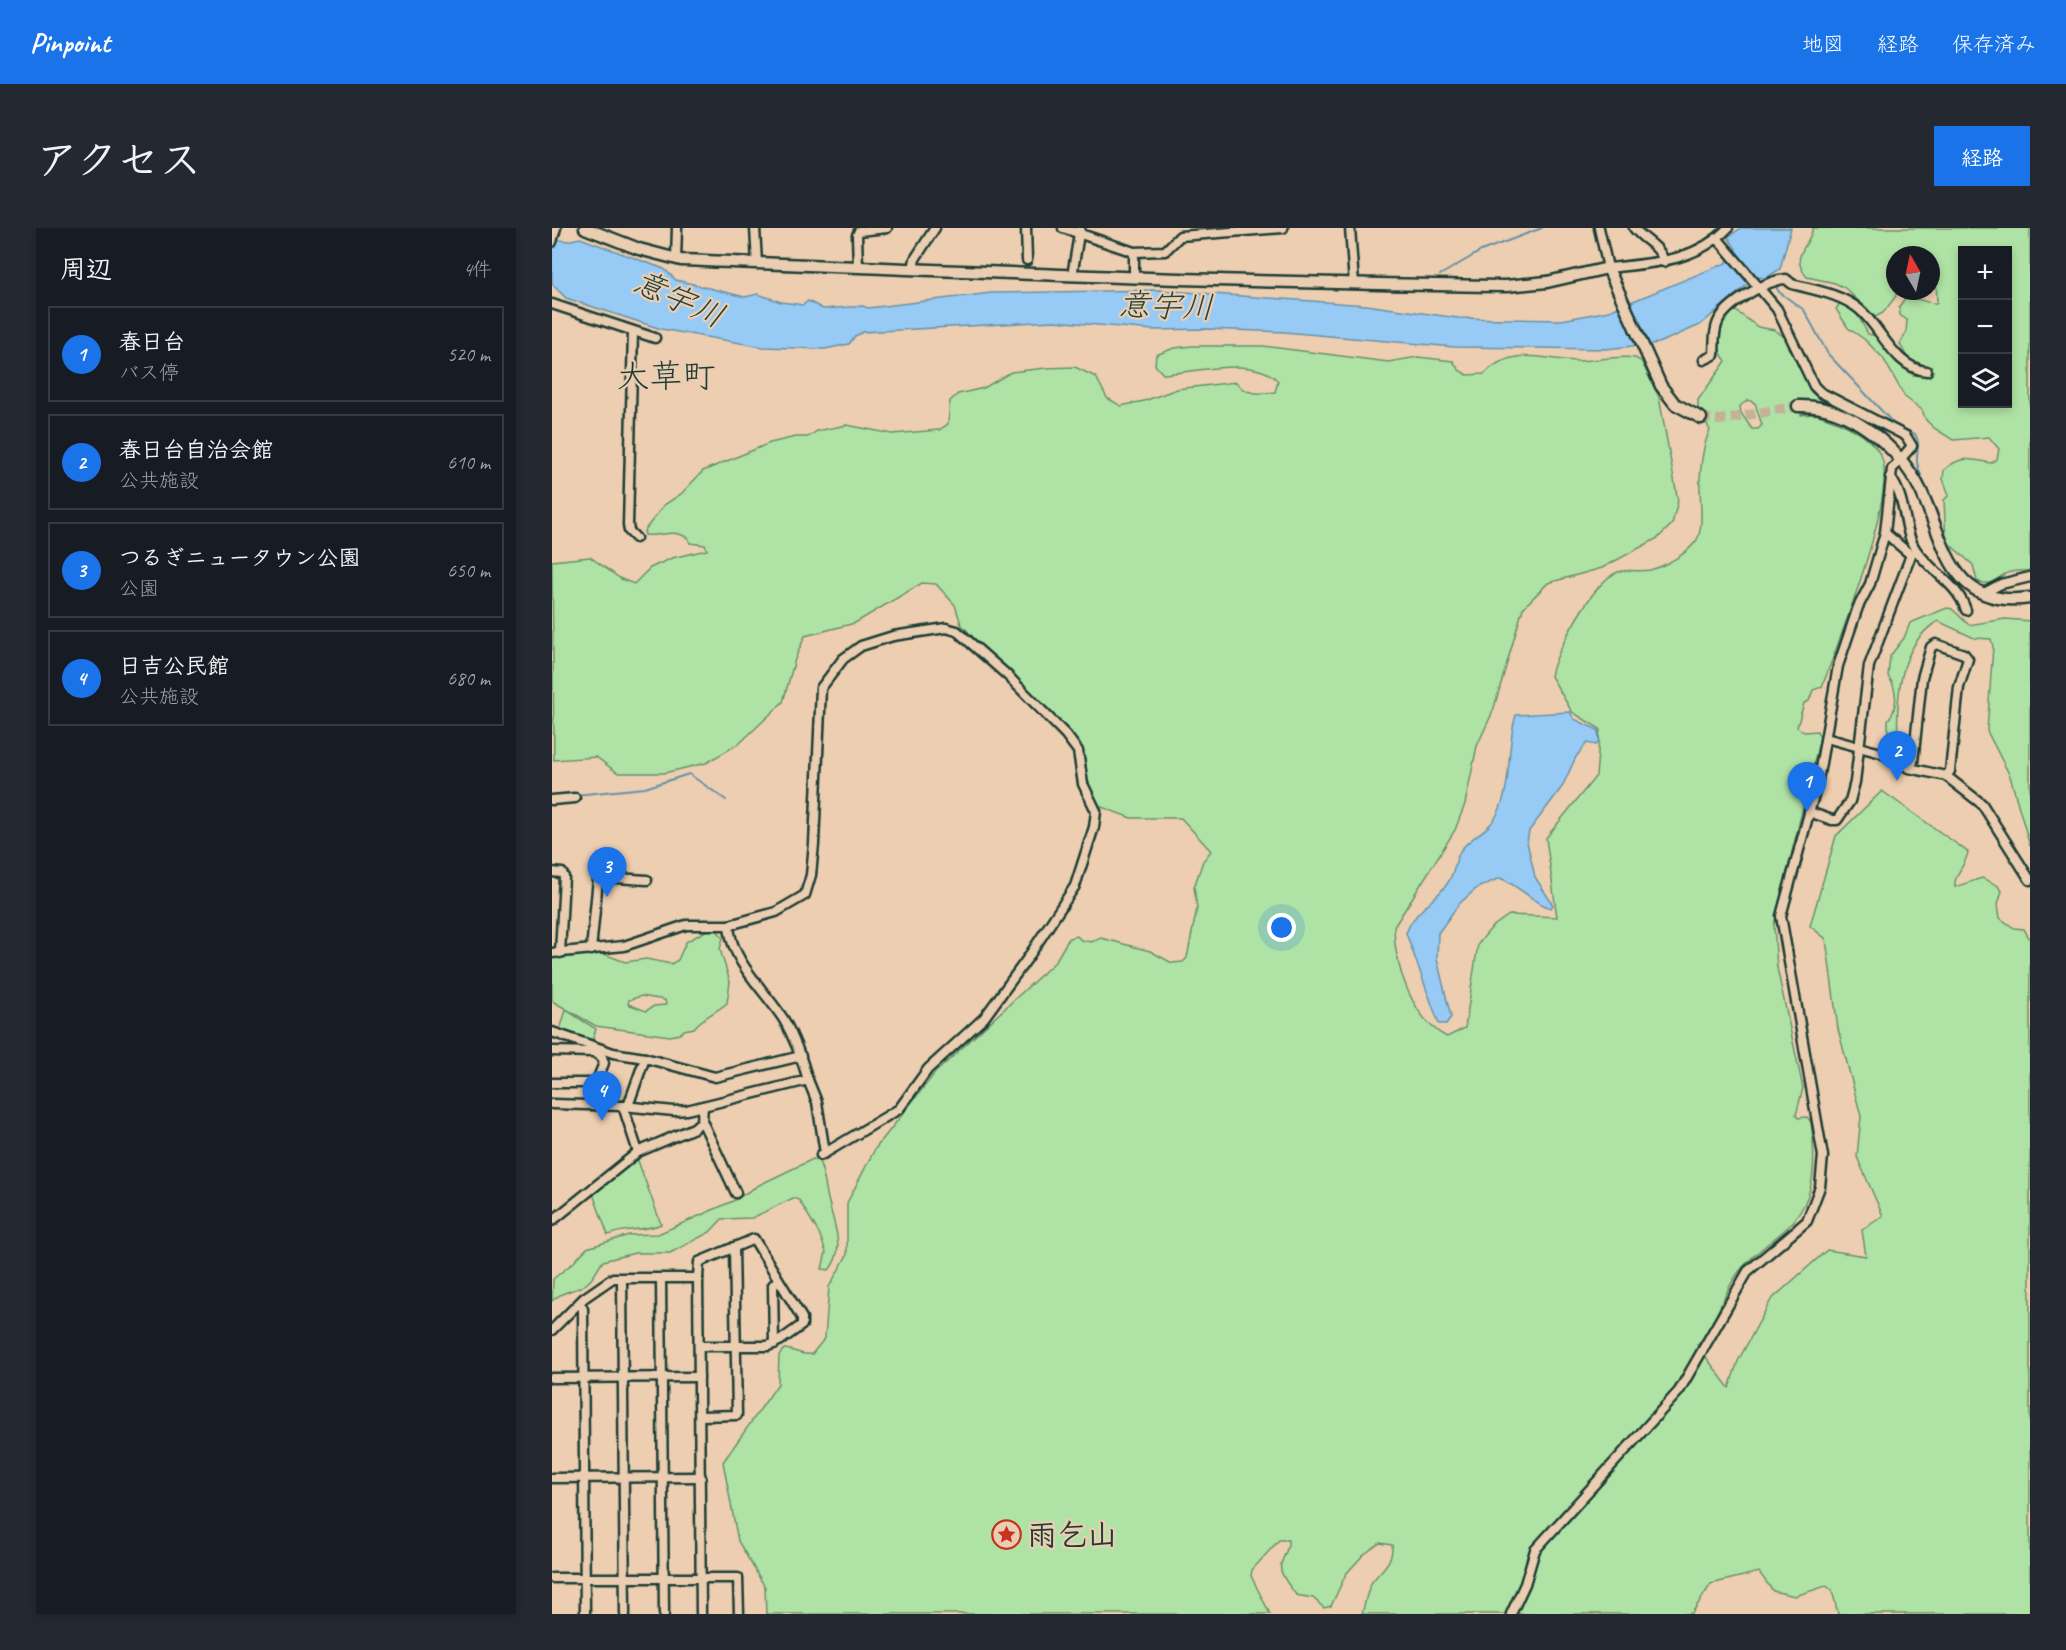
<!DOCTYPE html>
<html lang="ja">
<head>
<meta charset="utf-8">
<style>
	:root { --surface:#171b24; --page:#242831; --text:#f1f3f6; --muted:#9ea1a6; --line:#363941; --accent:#1a73e8 }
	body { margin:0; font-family:Caveat,"Klee One",sans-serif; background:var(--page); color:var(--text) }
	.controls { position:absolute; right:18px; top:18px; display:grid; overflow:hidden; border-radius:0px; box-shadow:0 3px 9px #0003 }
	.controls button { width:54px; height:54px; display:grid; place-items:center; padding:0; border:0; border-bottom:2px solid var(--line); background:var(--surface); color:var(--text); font:30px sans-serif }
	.compass { position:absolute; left:1334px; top:18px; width:54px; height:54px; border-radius:50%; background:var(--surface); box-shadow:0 3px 9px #0003; rotate:351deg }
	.you { position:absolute; left:730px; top:700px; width:21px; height:21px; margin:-15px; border:4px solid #fff; border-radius:50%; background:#1a73e8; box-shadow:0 0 0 9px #1a73e833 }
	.badge { display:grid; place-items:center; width:39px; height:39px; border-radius:50%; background:var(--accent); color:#fff; font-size:20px; font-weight:700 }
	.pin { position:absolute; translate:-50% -50px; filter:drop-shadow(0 2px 3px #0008) }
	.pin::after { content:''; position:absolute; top:32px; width:21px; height:18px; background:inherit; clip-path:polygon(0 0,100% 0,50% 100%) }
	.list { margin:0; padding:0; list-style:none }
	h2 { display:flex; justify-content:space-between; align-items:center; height:78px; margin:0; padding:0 24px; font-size:26px }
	h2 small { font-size:20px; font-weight:400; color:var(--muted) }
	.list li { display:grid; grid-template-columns:39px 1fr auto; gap:18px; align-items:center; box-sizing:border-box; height:96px; margin:0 12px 12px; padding:0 12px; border:2px solid var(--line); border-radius:0px }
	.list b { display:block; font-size:22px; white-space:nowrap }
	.list p { margin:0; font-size:20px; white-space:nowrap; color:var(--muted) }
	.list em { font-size:20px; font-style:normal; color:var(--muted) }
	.icon { flex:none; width:33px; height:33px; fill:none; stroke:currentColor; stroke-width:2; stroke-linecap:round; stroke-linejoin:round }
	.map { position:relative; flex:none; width:1478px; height:1386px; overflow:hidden; border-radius:0px }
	header { display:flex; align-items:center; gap:36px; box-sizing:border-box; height:84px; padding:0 30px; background:var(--accent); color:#fff }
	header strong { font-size:28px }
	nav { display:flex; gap:33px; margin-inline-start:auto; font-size:21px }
	.intro { display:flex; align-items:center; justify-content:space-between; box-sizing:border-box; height:144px; padding:0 36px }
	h1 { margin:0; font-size:42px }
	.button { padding:15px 27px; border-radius:0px; background:var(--accent); color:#fff; font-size:21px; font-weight:700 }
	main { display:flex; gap:36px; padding:0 36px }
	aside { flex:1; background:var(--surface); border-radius:0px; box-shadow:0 3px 9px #0003 }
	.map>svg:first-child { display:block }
	.green { fill:#afe3a5; stroke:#67906c; stroke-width:1.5; fill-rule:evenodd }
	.water { fill:#97caf4; stroke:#6792a7; stroke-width:1.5 }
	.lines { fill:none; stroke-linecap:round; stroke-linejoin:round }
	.stream { stroke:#6792a7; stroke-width:2 }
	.tertiary-tunnel { stroke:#c4b197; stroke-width:10; stroke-dasharray:10 5; stroke-linecap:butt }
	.minor-casing { stroke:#1f3d34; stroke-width:13 }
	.tertiary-casing { stroke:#1f3d34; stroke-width:15 }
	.minor { stroke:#ebceb2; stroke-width:8 }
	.tertiary { stroke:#ebceb2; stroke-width:10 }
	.labels { text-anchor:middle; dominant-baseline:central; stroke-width:4.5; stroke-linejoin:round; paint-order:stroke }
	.poi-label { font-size:30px; font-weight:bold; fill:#1f3d34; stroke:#ebceb2; text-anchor:start }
	.water-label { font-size:32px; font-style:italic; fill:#25443e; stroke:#ebceb2 }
	.quarter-label { font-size:33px; fill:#1f3d34; stroke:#ebceb2 }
</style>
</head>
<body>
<header>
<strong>Pinpoint</strong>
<nav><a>地図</a><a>経路</a><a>保存済み</a></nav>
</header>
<div class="intro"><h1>アクセス</h1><a class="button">経路</a></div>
<main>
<aside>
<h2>周辺<small>4件</small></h2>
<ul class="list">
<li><span class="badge">1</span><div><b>春日台</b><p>バス停</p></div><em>520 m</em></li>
<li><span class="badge">2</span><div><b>春日台自治会館</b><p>公共施設</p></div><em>610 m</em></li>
<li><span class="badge">3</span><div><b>つるぎニュータウン公園</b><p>公園</p></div><em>650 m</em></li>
<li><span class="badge">4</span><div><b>日吉公民館</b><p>公共施設</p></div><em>680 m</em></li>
</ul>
</aside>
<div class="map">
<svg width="1478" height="1386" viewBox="0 0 1478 1386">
	<rect width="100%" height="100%" fill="#edceb0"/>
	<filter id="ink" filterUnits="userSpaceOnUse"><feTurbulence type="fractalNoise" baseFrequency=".0167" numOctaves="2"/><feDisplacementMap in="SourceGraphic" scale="12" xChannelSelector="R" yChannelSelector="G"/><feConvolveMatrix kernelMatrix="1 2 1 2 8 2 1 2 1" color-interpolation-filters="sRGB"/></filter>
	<g filter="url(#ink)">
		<g class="green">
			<path d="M1261,0H1478V342C1471,344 1459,342 1453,346C1443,352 1438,359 1425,353L1421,337L1394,313L1392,272L1397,267L1391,251L1392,242C1408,227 1420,231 1439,235L1445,231L1447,221L1437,209L1401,212L1382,200L1374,192L1370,182L1353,169L1331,130L1312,111L1296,100L1284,81L1288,75L1303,82L1316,106L1325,108L1361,147L1374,148L1378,145V139L1356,131L1348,116L1354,105L1355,92L1348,87L1347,79L1353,70C1365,68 1373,76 1385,75L1384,49L1379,45V27H1343L1344,68L1331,85L1323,89L1293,60L1283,55L1255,49C1237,27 1256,21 1261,0ZM1410,22H1456V176H1410Z"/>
			<path d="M1184,83L1206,99L1223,102L1236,112L1259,164L1272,175L1249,173V187C1254,187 1262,185 1267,187C1287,194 1318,205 1329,228C1347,263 1285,418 1270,459L1261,462L1257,473L1252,475L1245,499L1252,504L1265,503L1268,510L1222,697L1225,740L1251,860L1244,887L1246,890L1255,889L1259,894C1264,931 1265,969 1237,998C1220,1014 1200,1026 1186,1045C1169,1068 1165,1096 1145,1117L1177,1160L1186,1133L1219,1072L1275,1022L1314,1028L1310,1002L1331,988L1305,929L1309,888L1286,801L1274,711L1258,698L1284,608L1330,563L1416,624C1414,637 1401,648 1403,659L1430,650L1445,657L1450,663L1446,676L1448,690L1462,700L1472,701L1478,712V1386H1286L1280,1362L1274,1358L1243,1368L1221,1363L1207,1344L1159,1356L1140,1385L1136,1386H810C813,1376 815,1362 820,1354C829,1342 842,1333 840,1317L828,1315L811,1327L794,1346L779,1378L772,1380L761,1370L744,1367C739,1359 726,1346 729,1336C732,1326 737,1322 736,1312H727L700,1342L699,1348L718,1386H214L213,1359L186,1313L171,1234L226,1156L227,1127L232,1121C242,1121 249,1128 260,1126L273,1110L277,1059L295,1027V975L323,921L383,845L503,734L517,710L525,708L529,712L539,714L549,710L598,723L620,735L631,734L635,730L645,680L642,659L651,633L659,623L629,590H579L547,578L535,556L534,537L529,520L521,509L468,453L431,420L409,396L403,377L384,356L370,355L303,395L253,408L243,431L231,474L188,515L154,535L112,545H66L44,529L2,532L0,333L38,329L69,351L82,356L98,340L120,330L155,322L153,317L138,315L136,310C120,300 110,309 93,307L92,303L112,277L129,266L151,243L218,215L244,209H256L265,203L295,197L340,206L387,202L396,196L398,173L406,166L432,160L459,144L494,140L523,139L544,149L555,170L569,178L592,173L625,161L684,154C693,167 708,166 723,164L726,153C702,127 642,145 611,146L603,137L604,127L622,120L640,118H711L836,134L866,129L901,133L907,142L915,147L932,146C960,117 990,132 1026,133C1045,133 1064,127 1083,130L1089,133L1107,169L1126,273L1120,296L1106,310L1050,340L996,355L971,380L941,483L925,518L913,576L903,602L842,699C842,736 860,792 895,809L913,800L926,716L940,699L957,687L1005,689L994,610L1044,548L1048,501L1020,484L999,448C1003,424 1042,352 1066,344C1076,341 1088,344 1098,342C1113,338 1135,326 1144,313C1153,301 1147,267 1148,251C1149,234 1151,217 1158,202L1146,180V172L1174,133C1161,116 1164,103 1174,85ZM1196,172L1203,175L1210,197L1206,201H1200L1189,185L1188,178Z"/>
			<path d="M1395,380L1400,381L1417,397L1453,391L1478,393V618L1458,548L1435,503L1441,418L1439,411L1422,410L1386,393C1346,417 1344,472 1346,513L1341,516L1336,510V492C1347,480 1345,460 1336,448L1338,428L1352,410L1358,395Z"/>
			<path d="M157,701L165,702L171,710L168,721L178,754L175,775C165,784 149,790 142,800L132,802L128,806L118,808L44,798L0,773V727L52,726L73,734L94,731L119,736L126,732L134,714ZM89,768L113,772L114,777L102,778L94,783L76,776L77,772Z"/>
			<path d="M14,782L44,801L40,813L8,802Z"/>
			<path d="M85,930L109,996C91,1004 76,999 56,1007L41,966Z"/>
			<path d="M261,931L267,933C273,947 273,960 277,975C282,997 294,1022 277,1042L270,1041L274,1024L267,1005L247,972L241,970L200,990L170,991L158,1004L118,1025H83L51,1033C45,1041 43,1049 34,1056C22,1064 11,1062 0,1073L1,1051L21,1035L35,1020L77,1007L106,1006L181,973L207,957Z"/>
		</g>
		<g class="water">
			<path d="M1189,0H1239L1228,41L1214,50L1204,49L1148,97L1107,115L1054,121L902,119L732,104L655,101L601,102L502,93L311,104L303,108L297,116L273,121L211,119L109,101L14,70L0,56V11L15,13L28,10L112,41L124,52L193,69L206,66L229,74L251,77L256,73L271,81L311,78L316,80L439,65L606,62L814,77L906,90L1010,92L1057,83L1174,35L1184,21L1176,9Z"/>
			<path d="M1018,484L1022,491L1046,502L1047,513L1044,517L1035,515L1024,529L1010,559L977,603L975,614L983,649L1001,677L999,680C982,676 968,658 948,650L925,660L907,676L886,705L885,731L899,789L894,796H887L854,705C862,683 882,674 895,656C903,646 902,632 909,622C920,607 936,604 945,587C961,556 954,519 964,487Z"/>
		</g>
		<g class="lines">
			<g class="stream">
				<path d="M888,47L929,23L990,0"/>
				<path d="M1223,57L1227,64L1252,82L1276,126L1342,196L1363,206C1369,216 1364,223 1365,234C1369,257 1386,278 1391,302"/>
				<path d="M23,567L93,560L137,546L174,572"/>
			</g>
			<path class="tertiary-tunnel" d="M1149,190L1168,192L1246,178"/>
			<defs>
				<g id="minor">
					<path d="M203,0L205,35"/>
					<path d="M474,0L475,32"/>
					<path d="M511,0L582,24"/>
					<path d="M798,0L802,56"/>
					<path d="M1047,0L1056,40C1101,35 1143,34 1176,0"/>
					<path d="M1082,0C1092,13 1108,17 1112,34"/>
					<path d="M0,14L4,0"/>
					<path d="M124,31L125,0"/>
					<path d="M306,39L305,7L307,3L335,0"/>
					<path d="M361,41L363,31L383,0"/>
					<path d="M520,48L528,0"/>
					<path d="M582,50V24L613,23L628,8L731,0"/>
					<path d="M0,76L103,110"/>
					<path d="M81,104L76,297L77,303L84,310"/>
					<path d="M1152,132L1162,127C1163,116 1161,105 1166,94C1174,76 1215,52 1234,51L1240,56C1262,62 1289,66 1307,81C1329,99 1343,141 1375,143"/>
					<path d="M1338,249C1355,270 1351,304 1364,322C1380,345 1405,355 1414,382"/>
					<path d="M1432,365L1449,356L1478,349"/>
					<path d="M1274,510L1329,525L1357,540L1394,548L1430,576L1478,652"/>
					<path d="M1357,540L1361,534L1370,450L1379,419L1384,416L1412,426L1416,431L1407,459L1398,543L1394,548"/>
					<path d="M0,572L23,570"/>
					<path d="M1257,584L1280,592H1285L1298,573L1303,554L1317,438L1359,327L1333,305"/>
					<path d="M0,644L10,645L12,649L8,725"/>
					<path d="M39,722L46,651L49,649L95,652"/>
					<path d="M0,725L72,718L134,697H177L224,684L253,667L259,647L262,616L269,460L291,431L309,418L341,408L394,400L405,403L455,447L514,507L526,523L531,556L544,583L542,599L523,658L475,731L432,790L376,841L347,881L273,925"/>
					<path d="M0,804L61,825L93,830L76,878"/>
					<path d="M0,823L42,824L50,829L52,835L44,855H0"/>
					<path d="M93,830L163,849L249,828"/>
					<path d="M256,852L265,874L273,925L269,927"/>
					<path d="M0,876L71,878L86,924"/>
					<path d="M71,878L122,883L135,882L256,852C250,831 243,811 232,792C213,762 179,734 177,697"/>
					<path d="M151,878L150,893L184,965"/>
					<path d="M0,993L86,924L142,900L150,893"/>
					<path d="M109,1051L112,1386"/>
					<path d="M70,1052L73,1386"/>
					<path d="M28,1076L31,1081L33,1386"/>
					<path d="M0,1102L32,1070L61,1050H146"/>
					<path d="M222,1116L221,1057L226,1052"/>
					<path d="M147,1118H216L229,1112L250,1097V1090L202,1011L147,1034L146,1050L149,1386"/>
					<path d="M0,1150L147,1149"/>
					<path d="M149,1188L185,1187L182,1019"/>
					<path d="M0,1250L149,1249"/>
					<path d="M0,1350H186L187,1386"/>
					<path d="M959,1386L973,1356L983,1322L1127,1163L1196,1043L1255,993L1268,959L1271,928L1229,688L1266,552L1286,438L1306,379L1318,356L1333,305L1340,241L1360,218L1354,208L1268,164L1262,158L1225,81L1166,11"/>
				</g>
				<g id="tertiary">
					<path d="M33,0L87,21L129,32C404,43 679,55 954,58L995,54L1056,40L1109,158L1123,176L1149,190"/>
					<path d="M1246,178C1297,176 1348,220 1369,263C1394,317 1398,381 1478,370"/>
				</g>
			</defs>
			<use href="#minor" class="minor-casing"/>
			<use href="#tertiary" class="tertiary-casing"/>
			<use href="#minor" class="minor"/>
			<use href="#tertiary" class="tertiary"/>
		</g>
	</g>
	<defs>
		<symbol id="sight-ring" viewBox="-11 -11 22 22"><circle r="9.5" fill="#ebceb2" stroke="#c8321e" stroke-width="1.5"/><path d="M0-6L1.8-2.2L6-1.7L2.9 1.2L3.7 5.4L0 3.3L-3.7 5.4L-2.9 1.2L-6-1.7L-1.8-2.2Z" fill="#c8321e"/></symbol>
	</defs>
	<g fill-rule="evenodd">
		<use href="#sight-ring" x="438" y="1290" width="33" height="33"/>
	</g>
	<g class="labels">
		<g class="poi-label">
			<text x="475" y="1307">雨乞山</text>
		</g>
		<g class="water-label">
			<text transform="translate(127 71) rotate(24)">意宇川</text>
			<text transform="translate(614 78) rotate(2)">意宇川</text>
		</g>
		<g class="quarter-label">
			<text x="114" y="148">大草町</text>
		</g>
	</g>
</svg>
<div class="controls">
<button>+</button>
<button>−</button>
<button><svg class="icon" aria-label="layers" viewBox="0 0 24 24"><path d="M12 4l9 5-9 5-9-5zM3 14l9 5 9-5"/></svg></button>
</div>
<svg class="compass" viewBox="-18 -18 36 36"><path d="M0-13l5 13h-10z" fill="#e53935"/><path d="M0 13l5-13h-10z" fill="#9ea1a6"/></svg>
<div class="you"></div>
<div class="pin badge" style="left:1255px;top:584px">1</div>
<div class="pin badge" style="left:1345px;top:553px">2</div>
<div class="pin badge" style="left:55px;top:669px">3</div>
<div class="pin badge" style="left:50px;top:893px">4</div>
</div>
</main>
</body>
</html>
